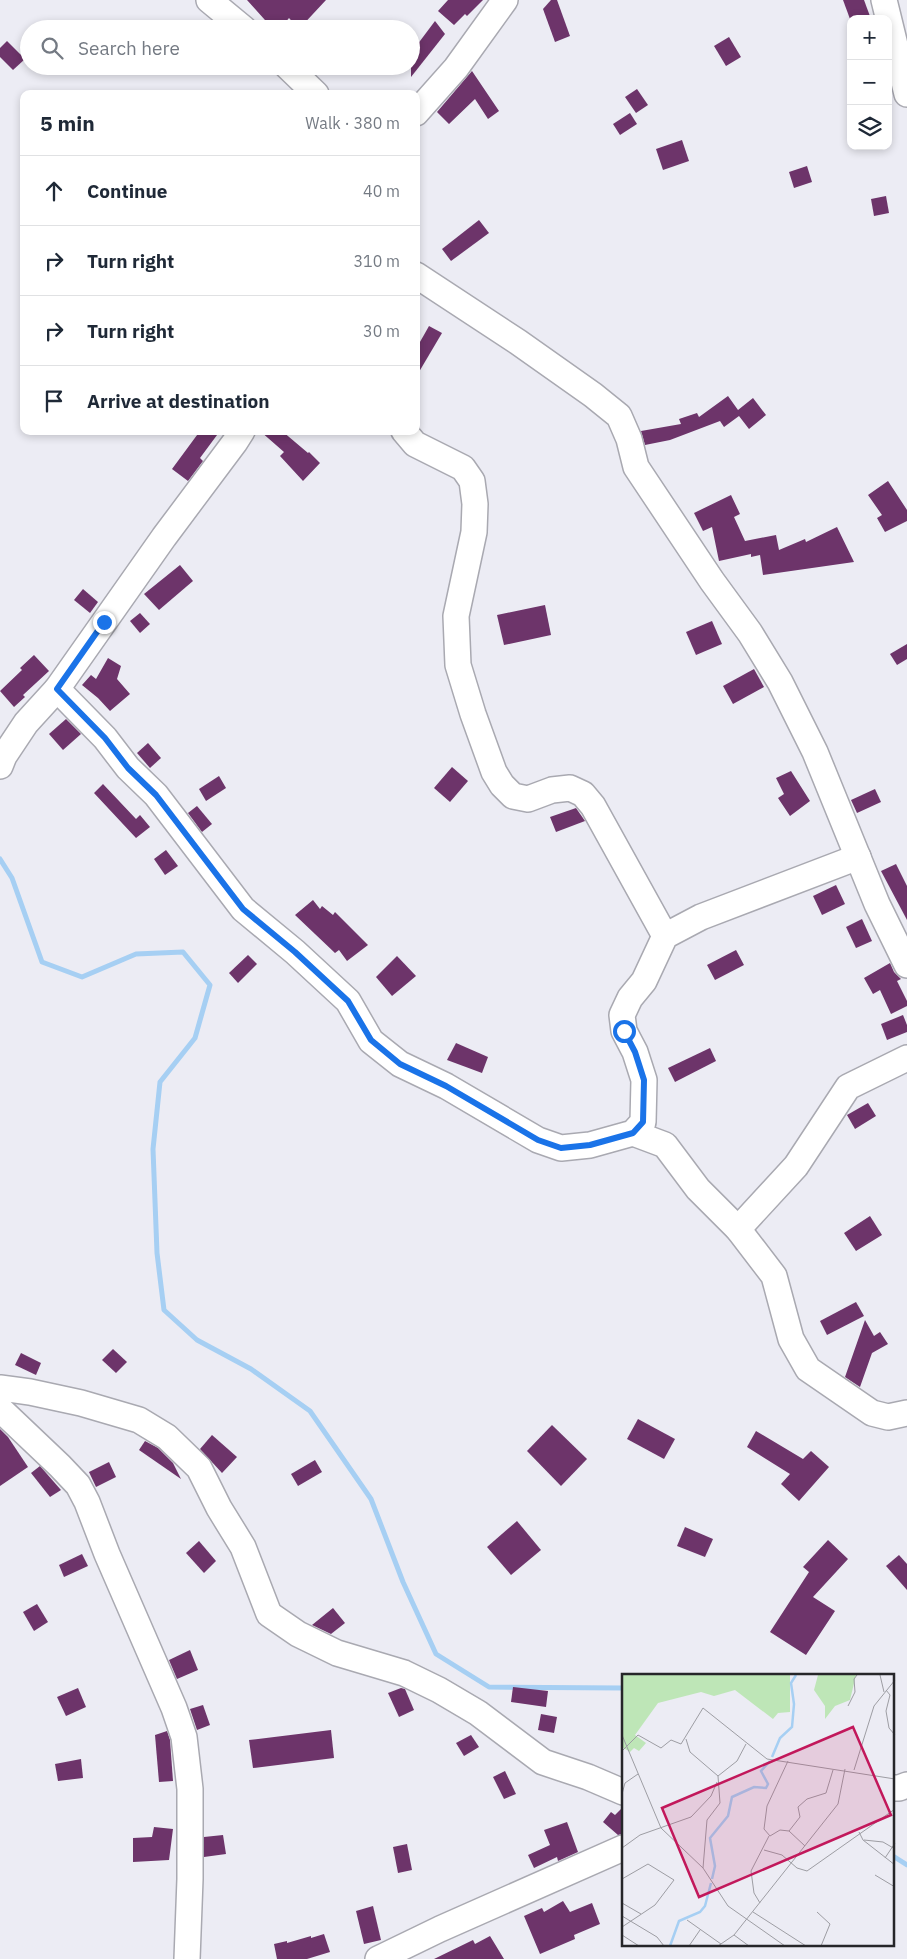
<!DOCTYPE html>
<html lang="en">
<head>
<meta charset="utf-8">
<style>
	:root { --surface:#fff; --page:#f2f2f3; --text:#1f2937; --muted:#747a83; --line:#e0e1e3 }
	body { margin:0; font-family:"IBM Plex Sans",sans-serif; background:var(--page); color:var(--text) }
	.controls { position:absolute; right:15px; top:15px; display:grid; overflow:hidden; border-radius:10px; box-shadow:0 2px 8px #0003 }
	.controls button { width:45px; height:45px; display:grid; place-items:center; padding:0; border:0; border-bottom:1px solid var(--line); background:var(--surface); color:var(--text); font:25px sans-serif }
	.stop { position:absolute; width:15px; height:15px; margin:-11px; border:4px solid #1a73e8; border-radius:50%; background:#fff }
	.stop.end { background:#1a73e8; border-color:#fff; box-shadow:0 1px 5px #0008 }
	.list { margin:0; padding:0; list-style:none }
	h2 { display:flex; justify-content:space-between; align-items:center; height:65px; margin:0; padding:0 20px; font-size:21px }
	h2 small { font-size:16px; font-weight:400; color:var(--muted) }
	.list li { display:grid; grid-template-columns:32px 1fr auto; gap:15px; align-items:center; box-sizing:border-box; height:70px; padding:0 20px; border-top:1px solid var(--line) }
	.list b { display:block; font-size:19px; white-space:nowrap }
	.list em { font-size:16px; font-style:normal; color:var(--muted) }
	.icon { flex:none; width:28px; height:28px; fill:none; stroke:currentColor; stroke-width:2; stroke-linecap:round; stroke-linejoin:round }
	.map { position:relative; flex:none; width:907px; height:1959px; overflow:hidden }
	.search { position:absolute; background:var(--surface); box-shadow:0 2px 8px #0003; left:20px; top:20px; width:400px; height:55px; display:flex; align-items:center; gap:12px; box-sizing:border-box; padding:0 18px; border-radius:28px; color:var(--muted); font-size:19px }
	.panel { position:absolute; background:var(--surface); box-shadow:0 2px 8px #0003; left:20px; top:90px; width:400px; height:345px; border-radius:10px }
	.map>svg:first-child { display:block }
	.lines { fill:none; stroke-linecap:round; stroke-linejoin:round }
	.stream { stroke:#a6cff3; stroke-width:5 }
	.building { fill:#6d346a }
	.minor-casing { stroke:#a9a9b1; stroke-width:28 }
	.minor { stroke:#fff; stroke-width:25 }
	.route { stroke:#1a73e8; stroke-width:6 }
	.inset-river { fill:none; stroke:#a6cff3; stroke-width:2.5 }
	.inset-road { fill:none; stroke:#9d9da3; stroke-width:1 }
	.view { fill:#c2185b; fill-opacity:0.15; stroke:#c2185b; stroke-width:2.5 }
	.inset-edge { fill:none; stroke:#262629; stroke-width:2.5 }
</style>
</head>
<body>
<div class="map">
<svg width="907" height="1959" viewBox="0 0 907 1959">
	<rect width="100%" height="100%" fill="#ececf4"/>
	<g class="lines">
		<g class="stream">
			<path d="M0,859L12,878L42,962L82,977L136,954L183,952L210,985L195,1038L160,1082L153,1149L157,1253L164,1310L197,1340L251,1369L310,1411L371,1499L403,1582L436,1654L489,1687L623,1688"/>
			<path d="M893,1856L907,1865"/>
		</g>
	</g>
	<g class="building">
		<path d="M247,0H326L299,29L289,18L280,29H273Z"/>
		<path d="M448,0H483L467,16L465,14L454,25L438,11Z"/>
		<path d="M551,0H557L570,36L555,42L543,9Z"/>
		<path d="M843,0H864L871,19H850Z"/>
		<path d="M435,21L445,34L411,77V53Z"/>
		<path d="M729,37L741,57L726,66L714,46Z"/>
		<path d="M7,41L25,59L13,70L0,57V48Z"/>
		<path d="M472,71L499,111L488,119L475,99L449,124L437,112Z"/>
		<path d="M637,89L648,105L636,113L625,97Z"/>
		<path d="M630,113L637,124L620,135L613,124Z"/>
		<path d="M682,140L689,161L663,170L656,149Z"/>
		<path d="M807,166L812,182L794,188L789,172Z"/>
		<path d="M886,196L889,213L874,216L871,199Z"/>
		<path d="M479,220L489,233L451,261L442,249Z"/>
		<path d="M429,326L442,333L416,377V349Z"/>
		<path d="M728,396L738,410L753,398L766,415L749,429L739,416L724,427L720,421L670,440L645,445L641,431L681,424L679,419L697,413L699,417Z"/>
		<path d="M200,431H220L200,458L203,461L188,481L172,469Z"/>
		<path d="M260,431H282L308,453L309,452L320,463L303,481L280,456L284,452Z"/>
		<path d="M888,481L907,510V521L885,532L877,518L882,515L868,495Z"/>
		<path d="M731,495L740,514L734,517L745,541L776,535L779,550L805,539L806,542L837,527L854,562L763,575L760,555L751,557V554L719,561L712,527L703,531L694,513Z"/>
		<path d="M180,565L193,581L159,610L144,594Z"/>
		<path d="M83,589L98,602L90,613L74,600Z"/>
		<path d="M545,605L551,635L504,645L497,615Z"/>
		<path d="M140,613L150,624L140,633L130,621Z"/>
		<path d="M712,621L722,644L696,655L686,632Z"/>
		<path d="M907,644V659L897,665L890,654Z"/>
		<path d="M34,655L49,671L23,695L25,697L14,707L0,691L22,670L20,668Z"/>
		<path d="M108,658L121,666L117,679L130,694L110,711L98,698L82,685L91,675L96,679Z"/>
		<path d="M754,669L764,687L733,704L723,686Z"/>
		<path d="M66,719L81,734L63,750L49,734Z"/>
		<path d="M148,743L161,758L150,768L137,753Z"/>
		<path d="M452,767L468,781L450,802L434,788Z"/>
		<path d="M791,771L810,801L790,816L778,798L784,794L776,778Z"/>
		<path d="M219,776L226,788L206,801L199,789Z"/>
		<path d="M103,784L136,819L140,815L150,827L136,838L94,793Z"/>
		<path d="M875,789L881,802L857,813L851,800Z"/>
		<path d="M197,806L212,824L202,832L188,813Z"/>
		<path d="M576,808L585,821L556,832L550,817Z"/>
		<path d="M166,850L178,866L165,875L154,859Z"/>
		<path d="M896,864L907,886V920L881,871Z"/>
		<path d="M836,885L845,904L822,915L813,896Z"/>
		<path d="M313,900L320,909L322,906L333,915L335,912L368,945L347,961L339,950L335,953L295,915Z"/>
		<path d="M862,919L872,941L856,948L846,927Z"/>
		<path d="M736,950L744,965L715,980L707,965Z"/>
		<path d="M248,955L257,964L238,983L229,973Z"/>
		<path d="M397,956L416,976L392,996L376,977Z"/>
		<path d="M890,963L894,972L901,979L897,981L907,1001V1006L891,1014L880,990L873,994L864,978Z"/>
		<path d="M903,1015L907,1025V1032L887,1040L881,1024Z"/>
		<path d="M456,1043L488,1057L482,1073L447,1060Z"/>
		<path d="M710,1048L716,1061L675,1082L668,1068Z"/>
		<path d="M868,1103L876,1116L855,1129L847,1115Z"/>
		<path d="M870,1216L882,1235L856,1251L844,1233Z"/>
		<path d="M856,1302L864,1316L827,1335L820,1321Z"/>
		<path d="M865,1320L874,1336L880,1332L888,1344L872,1353L860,1387L845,1377Z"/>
		<path d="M113,1349L127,1362L116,1373L102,1360Z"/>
		<path d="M21,1353L41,1363L36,1375L15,1365Z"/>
		<path d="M638,1419L675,1439L664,1459L627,1439Z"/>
		<path d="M552,1425L587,1459L561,1486L527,1451Z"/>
		<path d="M0,1429L8,1437L28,1467L0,1486Z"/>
		<path d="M756,1431L803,1459L811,1451L829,1467L799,1501L781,1484L790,1474L747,1447Z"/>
		<path d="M212,1435L237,1457L222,1473L200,1449Z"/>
		<path d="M145,1441L158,1448L173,1463L181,1479L139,1450Z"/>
		<path d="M315,1460L322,1472L298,1486L291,1474Z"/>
		<path d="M109,1462L116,1477L96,1487L89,1472Z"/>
		<path d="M40,1466L61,1490L50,1497L31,1473Z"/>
		<path d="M517,1521L541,1550L511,1575L487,1547Z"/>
		<path d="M685,1527L713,1539L705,1557L677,1546Z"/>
		<path d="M828,1540L848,1559L813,1597L835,1611L806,1655L770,1632L809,1572L803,1567Z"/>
		<path d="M199,1541L216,1561L204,1573L186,1553Z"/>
		<path d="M82,1554L88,1566L64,1577L59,1565Z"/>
		<path d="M899,1555L907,1564V1590L886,1566Z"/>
		<path d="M37,1604L48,1622L34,1631L23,1612Z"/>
		<path d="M333,1608L345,1623L331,1634L312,1625Z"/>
		<path d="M190,1650L198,1670L177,1679L169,1660Z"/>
		<path d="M513,1687L548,1691L546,1707L511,1702Z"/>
		<path d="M78,1688L86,1707L66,1716L57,1697Z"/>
		<path d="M401,1688L405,1689L414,1710L399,1717L388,1693Z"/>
		<path d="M203,1705L210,1725L197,1730L190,1709Z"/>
		<path d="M541,1714L557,1717L554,1733L538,1730Z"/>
		<path d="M331,1730L334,1758L253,1768L249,1740Z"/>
		<path d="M167,1731L170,1740L173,1781L159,1782L155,1735Z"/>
		<path d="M471,1735L479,1747L464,1756L456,1743Z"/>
		<path d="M81,1759L83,1778L58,1781L55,1764Z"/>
		<path d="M505,1771L516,1794L504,1799L493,1777Z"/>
		<path d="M623,1807V1834L618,1835L603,1822L611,1812L615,1815Z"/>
		<path d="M567,1822L578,1852L558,1861L557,1857L534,1868L528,1855L550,1845L544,1830Z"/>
		<path d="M154,1827L173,1829L169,1860L133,1862V1838L152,1837Z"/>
		<path d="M223,1835L226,1854L204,1857V1837Z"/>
		<path d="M407,1844L412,1870L398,1873L393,1847Z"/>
		<path d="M563,1901L570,1912L592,1903L600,1924L574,1935L575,1939L540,1954L524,1916L542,1908L544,1912Z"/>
		<path d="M373,1906L381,1940L364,1944L356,1911Z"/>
		<path d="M324,1934L330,1952L307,1959H277L274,1944L287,1941V1943L311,1936V1938Z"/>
		<path d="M490,1936L504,1959H434L473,1940L475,1944Z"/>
	</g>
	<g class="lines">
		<defs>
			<g id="minor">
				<path d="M209,0L244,29"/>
				<path d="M884,0L907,94"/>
				<path d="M287,66L316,94"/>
				<path d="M416,113L456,68L505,0"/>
				<path d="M416,275L518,342L593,395L619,416L629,439L636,467L712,581L750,633L780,682L815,752L877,904L907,965"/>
				<path d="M404,431L415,444L463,468L472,481L475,504L474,532L456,616L458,665L473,714L494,772L502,785L513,796L528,799L552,790L570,788L583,794L593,806L665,936"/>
				<path d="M57,689L105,738L128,768L156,795L243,909L295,952L348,1001L371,1041L400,1064L446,1086L538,1140L561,1148L590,1145L633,1133L643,1122L644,1080L635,1052L624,1031L622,1015L630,998L644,981L665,936L701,917L858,857"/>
				<path d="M0,766L4,756L26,723L57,689L164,537L235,442L242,431"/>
				<path d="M633,1133L665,1145L698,1189L738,1229L774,1276L791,1339L808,1369L872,1413L888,1417L907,1413"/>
				<path d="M738,1229L796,1166L848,1087L907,1058"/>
				<path d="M0,1388L30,1392L81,1403L139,1420L167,1437L199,1468L219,1508L243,1547L269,1614L298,1634L337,1653L404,1673L439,1690L478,1713L543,1762L588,1777L623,1792"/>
				<path d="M0,1409L60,1466L78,1485L87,1502L107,1554L174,1708L184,1737L190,1789V1879L187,1959"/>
				<path d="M893,1788H899L907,1785"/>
				<path d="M378,1959L440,1929L623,1848"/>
			</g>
		</defs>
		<use href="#minor" class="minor-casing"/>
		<use href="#minor" class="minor"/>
	</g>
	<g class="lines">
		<path class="route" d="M104,622L57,689L105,738L128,768L156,795L243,909L295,952L348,1001L371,1040L400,1064L446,1086L538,1140L561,1148L590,1145L633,1133L643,1122L644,1080L635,1052L624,1031"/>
	</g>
	<g transform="translate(622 1674)">
		<rect width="272" height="272" fill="#ececf4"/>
		<path d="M0,1H168V38L156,39L151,45L113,16L92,22L79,18L36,29L13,61L24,69L17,77L12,74L8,78L0,73ZM196,1H234L228,26L213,32L203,45V32L192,16Z" fill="#bee6b7"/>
		<path class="inset-river" d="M150,83L158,64L170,53L172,30L169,9L174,1M90,205L93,192L88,164L106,142L110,123L132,113L144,114L146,110L139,97L148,87M48,272L57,247L78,238L83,232L89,209"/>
		<path class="inset-road" d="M258,1L262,18M264,16L268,21L264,37L267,54L273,61M226,32L233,18L232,5L235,1M0,61L39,154L81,194L106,232L163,272M64,65L68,78L96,102M0,77L16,61L39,74L49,66L59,70L81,34L145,85L273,105M166,87L145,132L142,155L148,162L158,156L167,157L183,172M232,96L252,32L273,6M0,120L3,109L16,100M167,157L178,143L176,133L185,125L204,119L211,96M237,158L241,166L273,191M242,166L261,168L273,175M0,174L18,161L69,143L89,122L95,108M142,176L160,181L175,194L185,197L273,135M263,184L273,169M81,194L85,146L98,129L96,102L115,87L124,70M253,201L273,213M0,205L26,190L52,206L33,231L0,253M0,229L19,240M138,229L132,219L129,197L147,162M131,238L184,272M195,238L208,250L199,272M0,242L35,263L42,272M65,246L99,270M0,261L17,272M112,261L127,272M67,272L78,256M96,272L112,261L216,130L223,95"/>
		<path class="view" d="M231,53L269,141L77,223L40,134Z"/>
		<rect width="272" height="272" class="inset-edge"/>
	</g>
</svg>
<div class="controls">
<button>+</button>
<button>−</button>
<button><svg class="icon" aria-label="layers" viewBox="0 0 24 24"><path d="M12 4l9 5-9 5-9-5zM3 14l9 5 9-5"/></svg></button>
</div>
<div class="stop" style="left:624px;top:1031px"></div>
<div class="stop end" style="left:104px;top:622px"></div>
<div class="search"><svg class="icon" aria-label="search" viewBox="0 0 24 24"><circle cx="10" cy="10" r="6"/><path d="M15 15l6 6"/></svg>Search here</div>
<section class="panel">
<h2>5 min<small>Walk · 380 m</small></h2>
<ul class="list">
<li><svg class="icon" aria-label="ahead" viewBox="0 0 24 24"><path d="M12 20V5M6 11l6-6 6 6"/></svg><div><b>Continue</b></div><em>40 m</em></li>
<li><svg class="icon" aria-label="right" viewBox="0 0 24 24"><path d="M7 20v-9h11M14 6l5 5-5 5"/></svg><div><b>Turn right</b></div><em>310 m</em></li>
<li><svg class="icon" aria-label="right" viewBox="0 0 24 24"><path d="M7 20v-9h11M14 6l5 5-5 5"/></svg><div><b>Turn right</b></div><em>30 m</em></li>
<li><svg class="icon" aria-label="arrive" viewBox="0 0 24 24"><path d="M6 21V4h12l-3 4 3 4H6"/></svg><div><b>Arrive at destination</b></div></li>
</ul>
</section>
</div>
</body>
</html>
